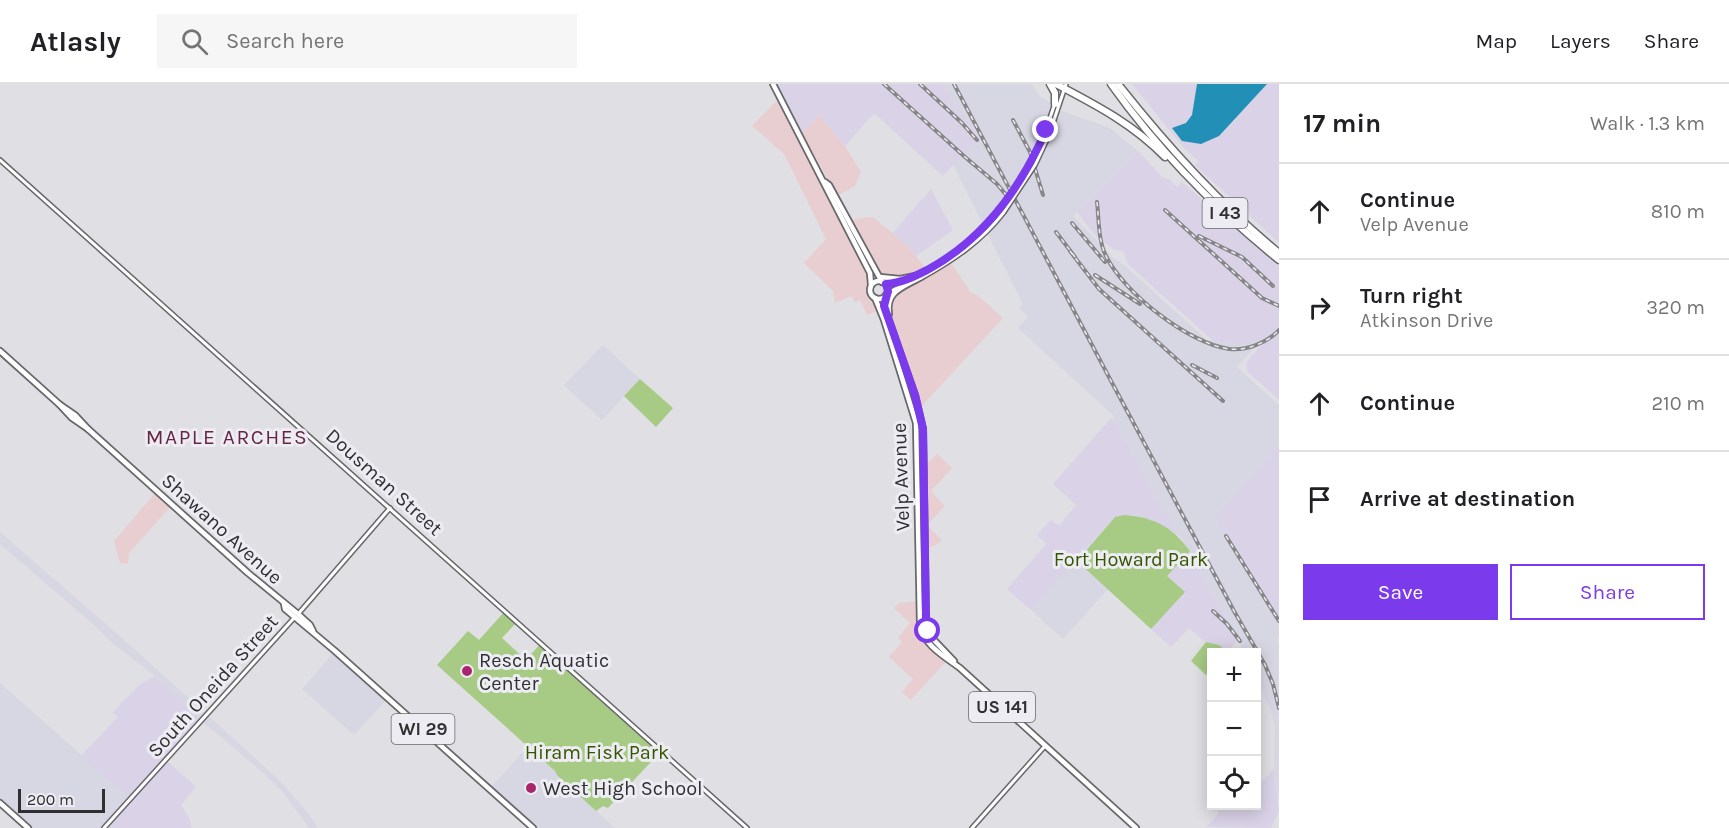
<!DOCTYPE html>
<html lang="en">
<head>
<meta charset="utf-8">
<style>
	:root { --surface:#fff; --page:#f6f6f6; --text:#202124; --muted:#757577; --line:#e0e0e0; --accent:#7c3aed }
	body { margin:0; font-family:Karla,sans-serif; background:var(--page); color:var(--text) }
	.controls { position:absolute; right:18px; bottom:18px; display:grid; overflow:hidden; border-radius:0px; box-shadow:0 3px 15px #0003 }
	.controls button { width:54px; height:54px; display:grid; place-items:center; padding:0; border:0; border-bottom:2px solid var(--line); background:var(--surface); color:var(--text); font:30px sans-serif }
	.scale { position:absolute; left:18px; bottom:15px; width:87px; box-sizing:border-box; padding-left:6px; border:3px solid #303032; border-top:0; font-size:16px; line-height:21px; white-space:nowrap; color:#303032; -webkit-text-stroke:4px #edecf2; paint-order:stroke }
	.stop { position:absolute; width:18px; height:18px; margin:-14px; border:4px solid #7c3aed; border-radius:50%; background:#fff }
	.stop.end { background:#7c3aed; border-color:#fff; box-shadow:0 2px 6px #0008 }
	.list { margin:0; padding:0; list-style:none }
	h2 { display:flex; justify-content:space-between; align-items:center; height:78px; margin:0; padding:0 24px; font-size:26px }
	h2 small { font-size:20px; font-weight:400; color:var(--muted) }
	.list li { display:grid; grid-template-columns:39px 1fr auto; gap:18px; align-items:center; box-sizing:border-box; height:96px; padding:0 24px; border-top:2px solid var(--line) }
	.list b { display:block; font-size:22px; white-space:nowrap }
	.list p { margin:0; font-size:20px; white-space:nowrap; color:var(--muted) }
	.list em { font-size:20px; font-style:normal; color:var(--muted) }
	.actions { display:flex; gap:12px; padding:18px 24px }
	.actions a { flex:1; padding:14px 0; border:2px solid var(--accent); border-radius:0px; text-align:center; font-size:21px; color:var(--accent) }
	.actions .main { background:var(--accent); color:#fff }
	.icon { flex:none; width:33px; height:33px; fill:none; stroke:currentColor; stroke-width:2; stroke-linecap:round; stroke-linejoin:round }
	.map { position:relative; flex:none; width:1279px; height:744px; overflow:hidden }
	header { display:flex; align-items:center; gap:36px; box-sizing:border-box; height:84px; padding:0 30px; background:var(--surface); border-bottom:2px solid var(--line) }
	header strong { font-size:28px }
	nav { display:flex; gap:33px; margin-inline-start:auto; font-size:21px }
	.search { width:420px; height:54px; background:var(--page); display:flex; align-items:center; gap:15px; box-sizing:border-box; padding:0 21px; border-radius:0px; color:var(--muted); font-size:22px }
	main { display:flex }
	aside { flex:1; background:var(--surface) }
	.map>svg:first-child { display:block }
	.commercial { fill:#e9ced1 }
	.industrial { fill:#dad2e6 }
	.built { fill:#d7d6e3 }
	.green { fill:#a7cb85 }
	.water { fill:#228fb7 }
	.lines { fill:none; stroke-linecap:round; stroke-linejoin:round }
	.minor-casing { stroke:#68676c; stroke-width:6 }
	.major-casing { stroke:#68676c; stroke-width:8 }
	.highway-casing { stroke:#68676c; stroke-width:9 }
	.minor { stroke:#fff; stroke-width:3 }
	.major { stroke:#fff; stroke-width:4.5 }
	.highway { stroke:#fff; stroke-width:6 }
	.rail-casing { stroke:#868689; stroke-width:4 }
	.rail { stroke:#edecf2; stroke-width:1.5; stroke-dasharray:4.5; stroke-linecap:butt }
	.minor-bridge-casing { stroke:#68676c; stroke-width:6; stroke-linecap:butt }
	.minor-bridge { stroke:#fff; stroke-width:3 }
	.route { stroke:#7c3aed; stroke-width:8 }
	.poi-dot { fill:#ab256d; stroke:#edecf2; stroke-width:2 }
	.labels { text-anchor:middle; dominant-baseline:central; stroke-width:6; stroke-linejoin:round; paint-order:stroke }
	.shield { fill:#edecf2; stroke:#69686c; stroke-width:1.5 }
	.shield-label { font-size:18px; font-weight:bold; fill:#303032 }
	.street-label { font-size:20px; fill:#303032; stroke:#edecf2 }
	.park-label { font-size:20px; fill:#355600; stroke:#edecf2 }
	.poi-label { font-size:20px; fill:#303032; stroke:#edecf2; text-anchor:start }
	.neighbourhood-label { font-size:21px; letter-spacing:1.5px; fill:#662545; stroke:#edecf2 }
</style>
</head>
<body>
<header>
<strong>Atlasly</strong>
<div class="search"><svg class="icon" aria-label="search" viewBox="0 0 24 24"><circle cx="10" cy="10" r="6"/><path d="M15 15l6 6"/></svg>Search here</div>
<nav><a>Map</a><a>Layers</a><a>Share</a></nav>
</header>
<main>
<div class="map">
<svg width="1279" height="744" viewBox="0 0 1279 744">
	<rect width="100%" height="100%" fill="#dfdfe4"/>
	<g class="commercial">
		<path d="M779,14L800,51L819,31L845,62L861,88L855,102L837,112L810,63L801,53L870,189V208L880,226L867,231L860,216L854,218L852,212L835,219L833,207L804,179L826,155L784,70L752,42Z"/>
		<path d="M868,133L874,134L907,161L927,186L909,194L880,193L850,136Z"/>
		<path d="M950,177L971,209L977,211L1003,234L919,325L890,236L888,223L893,210Z"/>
		<path d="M937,370L952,384L931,407L945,422L927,441L942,457L934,462L926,464L924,382Z"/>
		<path d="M157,407L172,421L129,469L128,480L120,479L114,457Z"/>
		<path d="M921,517L920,540L925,554L948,575L911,616L902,608L913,595L889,573L902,558L898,554L910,539L894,524L899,519Z"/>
	</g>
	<g class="industrial">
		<path d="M775,0H942L975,47L976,56L943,92L874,29L845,62L819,31L800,51Z"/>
		<path d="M1132,0H1279V159L1195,81L1199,78L1184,64Z"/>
		<path d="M1138,67L1163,94L1169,95L1177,103L1182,98L1279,183V316L1248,288L1246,283L1248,276L1263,259L1261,257L1244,260L1213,257L1128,180L1123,167L1114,166L1096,152L1077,128Z"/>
		<path d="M931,105L953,146L916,172L907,161L892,150Z"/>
		<path d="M1111,334L1114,336L1178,451L1152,436L1138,432L1124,431L1115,433L1031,526L1007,505L1046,460L1037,451L1051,436L1059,442L1076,421L1053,400Z"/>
		<path d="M1279,361V546L1214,433Z"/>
		<path d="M1190,467L1238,556L1227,568L1219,561L1204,557L1189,544L1171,563L1151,545L1185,508L1166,492Z"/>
		<path d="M155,592L202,637L167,677L196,703L181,721L189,734L192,744H104L82,671L118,633L113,629L115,626L139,601Z"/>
		<path d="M1274,684L1279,728L1271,744L1206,743L1219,729L1213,722H1256L1257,704Z"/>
	</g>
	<g class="built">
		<path d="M942,0H1031L1040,12L1062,27L1110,44L1138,67L1073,132L1114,175L1123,180L1207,256L1244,260L1261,257L1237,283L1279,321V361L1214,433L1279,546V553L1277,556L1279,560V717L1274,684L1275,641L1269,623L1257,595L1256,568H1244L1210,503L1190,467L1178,451L1114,336L1113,331L1018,244L1028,233L1019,224L1023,220L953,81L976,56L975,47Z"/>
		<path d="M603,261L640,295L602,336L564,301Z"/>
		<path d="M0,448L132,563L278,695L309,730L318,744H309L283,708L260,686L202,637L155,592L111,558L94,541L0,460Z"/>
		<path d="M1077,477L1108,505L1063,555L1031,526L1072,480Z"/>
		<path d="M335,567L388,614L354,651L302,605Z"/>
		<path d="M0,599L131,715L104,744H28L0,719Z"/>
		<path d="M528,663L555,687L557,691L615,744H533L489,705Z"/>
	</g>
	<g class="green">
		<path d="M640,295L673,324L656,343L624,312Z"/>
		<path d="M1124,431C1155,433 1172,443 1190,467L1167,492L1185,508L1151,545L1077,477L1115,433Z"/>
		<path d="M505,527L517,538L502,554L526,576L541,559L661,667L608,724L603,722L596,727L557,691L555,687L437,581L468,547L479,556Z"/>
		<path d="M1206,558L1219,561L1227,568H1212L1211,585L1206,591L1191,577Z"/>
	</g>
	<path class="water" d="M1197,0H1267L1219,52L1201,60L1182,57L1172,44L1186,39L1192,31Z"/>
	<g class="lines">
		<defs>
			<g id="minor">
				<path d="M1046,46L1055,19"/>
				<path d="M1049,51L1066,0"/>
				<path d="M0,76L747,744"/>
				<path d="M921,194C952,177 982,157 1004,128"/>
				<path d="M886,200C928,197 975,156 1001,124"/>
				<path d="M887,209L901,202"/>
				<path d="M299,529L390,424"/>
				<path d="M104,744L294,534"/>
				<path d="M972,744L1045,662"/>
			</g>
			<g id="major">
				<path d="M773,0L870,189L871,201"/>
				<path d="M825,98L829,101L882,198"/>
				<path d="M880,193L900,195L915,192"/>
				<circle cx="879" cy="206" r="9"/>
				<path d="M886,211L884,222L915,311L923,345L926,542L933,555L954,577"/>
				<path d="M875,214L884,236L916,339L920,540C923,561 944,572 960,584L1136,744"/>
				<path d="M889,230C885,207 904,203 921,193"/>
				<path d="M0,267L59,320L72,334L88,345L248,489L298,530L310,541L313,547"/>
				<path d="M59,320L75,331L88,345"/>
				<path d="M284,520L285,525L335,567L533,744"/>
				<path d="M0,719L28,744"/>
			</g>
			<g id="highway">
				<path d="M1050,0L1055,9V20"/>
				<path d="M1056,0C1096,21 1133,40 1165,73"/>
				<path d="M1111,0C1158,66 1216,125 1279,176"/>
				<path d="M1118,0C1167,62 1218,119 1279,169"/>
			</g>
		</defs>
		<use href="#minor" class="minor-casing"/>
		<use href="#major" class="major-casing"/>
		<use href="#highway" class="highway-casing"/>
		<use href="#minor" class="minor"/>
		<use href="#major" class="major"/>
		<use href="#highway" class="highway"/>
		<defs>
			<g id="rail">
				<path d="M884,0L965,73L997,100L1007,112"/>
				<path d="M920,0L962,39L977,56"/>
				<path d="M954,0L1110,295L1234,527L1265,581L1273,600L1279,624"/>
				<path d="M1013,36L1030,68L1043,111"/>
				<path d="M1097,118C1099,135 1098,156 1106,172C1124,209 1188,259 1229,265C1246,267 1267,259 1279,246"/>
				<path d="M1165,126L1262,214L1279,222"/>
				<path d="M1072,139L1105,178"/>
				<path d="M1056,148L1075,173"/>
				<path d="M1199,152L1242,173L1273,202"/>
				<path d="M1070,167L1099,205L1223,317"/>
				<path d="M1095,191L1140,220"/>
				<path d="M1192,281L1217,294"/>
				<path d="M1226,452L1279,537"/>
				<path d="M1213,527L1227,540L1240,557"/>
			</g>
		</defs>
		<use href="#rail" class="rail-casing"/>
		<use href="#rail" class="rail"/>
		<defs>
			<g id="minor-bridge">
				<path d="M1001,124L1029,83L1046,46"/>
				<path d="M1004,128L1035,81L1049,51"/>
			</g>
		</defs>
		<use href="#minor-bridge" class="minor-bridge-casing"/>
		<use href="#minor-bridge" class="minor-bridge"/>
	</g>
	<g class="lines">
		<path class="route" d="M928,547L926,534L923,345L915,311L884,222L888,207L886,200C902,199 915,192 929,185C985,154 1021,104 1046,46"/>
	</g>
	<g class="poi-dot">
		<circle cx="467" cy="587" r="6"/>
		<circle cx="531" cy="704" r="6"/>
	</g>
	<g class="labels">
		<g class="shield">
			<rect x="1202.5" y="114" width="45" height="30" rx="4.5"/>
			<rect x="969" y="608" width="66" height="30" rx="4.5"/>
			<rect x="391.5" y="630" width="63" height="30" rx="4.5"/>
		</g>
		<g class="shield-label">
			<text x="1225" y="129">I 43</text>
			<text x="1002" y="623">US 141</text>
			<text x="423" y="645">WI 29</text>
		</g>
		<g class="street-label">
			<text transform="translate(901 393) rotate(-92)">Velp Avenue</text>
			<text transform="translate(384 398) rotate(42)">Dousman Street</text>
			<text transform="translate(222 445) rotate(42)">Shawano Avenue</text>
			<text transform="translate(213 602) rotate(-48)">South Oneida Street</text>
		</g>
		<g class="park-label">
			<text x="1131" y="475">Fort Howard Park</text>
			<text x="597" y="668">Hiram Fisk Park</text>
		</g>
		<g class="poi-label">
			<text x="479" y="576">Resch Aquatic<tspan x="479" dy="23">Center</tspan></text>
			<text x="543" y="704">West High School</text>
		</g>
		<g class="neighbourhood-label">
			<text x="227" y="353">MAPLE ARCHES</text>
		</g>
	</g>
</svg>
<div class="controls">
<button>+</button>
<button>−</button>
<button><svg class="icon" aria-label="locate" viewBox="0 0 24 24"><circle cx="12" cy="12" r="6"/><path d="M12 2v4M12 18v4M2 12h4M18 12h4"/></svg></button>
</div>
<div class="scale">200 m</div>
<div class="stop" style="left:928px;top:547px"></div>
<div class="stop end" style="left:1046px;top:46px"></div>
</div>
<aside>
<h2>17 min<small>Walk · 1.3 km</small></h2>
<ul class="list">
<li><svg class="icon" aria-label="ahead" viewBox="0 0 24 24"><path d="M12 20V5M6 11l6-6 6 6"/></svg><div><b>Continue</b><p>Velp Avenue</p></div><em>810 m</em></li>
<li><svg class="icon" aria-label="right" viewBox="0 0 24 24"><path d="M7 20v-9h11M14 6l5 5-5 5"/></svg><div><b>Turn right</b><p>Atkinson Drive</p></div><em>320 m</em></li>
<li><svg class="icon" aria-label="ahead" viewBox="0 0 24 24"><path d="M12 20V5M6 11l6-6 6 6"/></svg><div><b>Continue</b></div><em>210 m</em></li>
<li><svg class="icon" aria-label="arrive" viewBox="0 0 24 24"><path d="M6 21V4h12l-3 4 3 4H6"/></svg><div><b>Arrive at destination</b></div></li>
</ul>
<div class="actions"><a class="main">Save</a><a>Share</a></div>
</aside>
</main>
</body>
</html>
